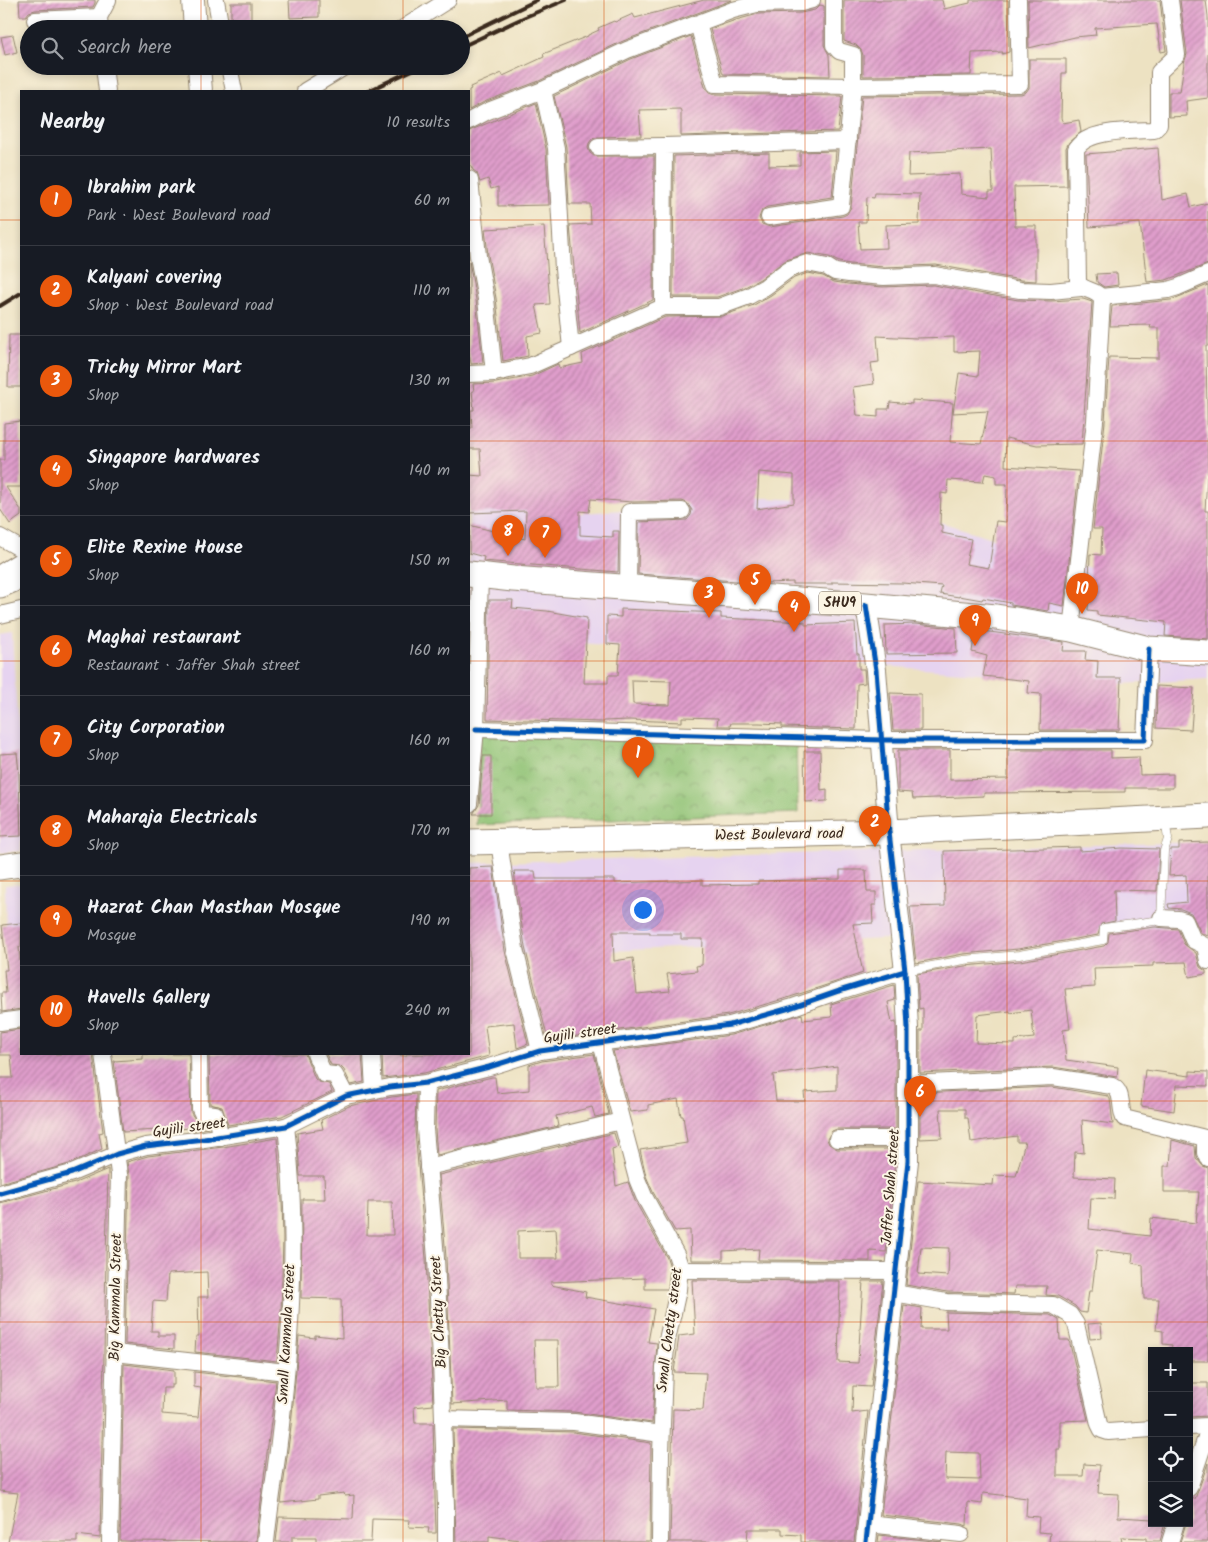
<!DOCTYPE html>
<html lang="en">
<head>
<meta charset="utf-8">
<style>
	:root { --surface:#171b24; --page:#242831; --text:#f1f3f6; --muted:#9ea1a6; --line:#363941; --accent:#ea580c }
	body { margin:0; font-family:Kalam,sans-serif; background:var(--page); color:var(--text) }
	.controls { position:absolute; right:15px; bottom:15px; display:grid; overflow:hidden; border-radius:0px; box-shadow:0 2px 8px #0003 }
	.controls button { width:45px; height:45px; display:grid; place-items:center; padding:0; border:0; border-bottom:1px solid var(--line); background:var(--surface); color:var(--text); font:25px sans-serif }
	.you { position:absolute; left:642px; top:909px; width:18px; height:18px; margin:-12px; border:4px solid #fff; border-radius:50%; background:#1a73e8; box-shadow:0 0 0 8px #1a73e833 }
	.badge { display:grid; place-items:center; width:32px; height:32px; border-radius:50%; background:var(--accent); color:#fff; font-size:16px; font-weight:700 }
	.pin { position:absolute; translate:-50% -41px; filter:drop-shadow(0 1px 2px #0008) }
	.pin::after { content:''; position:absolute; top:26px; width:18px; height:15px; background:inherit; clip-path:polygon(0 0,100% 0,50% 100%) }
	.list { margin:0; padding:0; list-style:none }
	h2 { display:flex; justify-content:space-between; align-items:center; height:65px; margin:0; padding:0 20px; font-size:21px }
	h2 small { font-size:16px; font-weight:400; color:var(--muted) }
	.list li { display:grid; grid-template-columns:32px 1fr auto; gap:15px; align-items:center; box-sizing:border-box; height:90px; padding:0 20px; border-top:1px solid var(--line) }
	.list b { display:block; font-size:19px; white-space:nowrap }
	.list p { margin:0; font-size:16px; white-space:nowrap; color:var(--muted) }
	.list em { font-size:16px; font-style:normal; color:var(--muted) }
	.icon { flex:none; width:28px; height:28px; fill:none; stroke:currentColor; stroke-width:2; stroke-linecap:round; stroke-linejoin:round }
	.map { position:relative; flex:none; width:1208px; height:1542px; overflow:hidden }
	.search { position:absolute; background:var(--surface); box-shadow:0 2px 8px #0003; left:20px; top:20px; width:450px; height:55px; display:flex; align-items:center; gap:12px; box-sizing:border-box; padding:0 18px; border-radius:28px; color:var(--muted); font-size:19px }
	.panel { position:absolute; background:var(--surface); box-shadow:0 2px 8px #0003; left:20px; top:90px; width:450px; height:965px; border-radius:0px }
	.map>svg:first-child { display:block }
	.built { fill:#e6d3f0 }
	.park { fill:url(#park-crowns); stroke:#657649 }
	.building { fill:url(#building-hatch); fill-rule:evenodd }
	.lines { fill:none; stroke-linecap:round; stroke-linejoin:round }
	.service-casing { stroke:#948670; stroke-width:9 }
	.minor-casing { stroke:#948670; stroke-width:18 }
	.tertiary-casing { stroke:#948670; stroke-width:22 }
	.secondary-casing { stroke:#948670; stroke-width:24 }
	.primary-casing { stroke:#948670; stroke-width:27 }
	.service { stroke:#fff; stroke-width:8 }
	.minor { stroke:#fff; stroke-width:16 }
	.tertiary { stroke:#fff; stroke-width:20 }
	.secondary { stroke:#fff; stroke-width:22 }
	.primary { stroke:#fff; stroke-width:25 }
	.rail { stroke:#3b2a1e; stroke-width:4 }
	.cycleway-casing { stroke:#fcf5e5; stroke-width:8 }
	.cycleway { stroke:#0057b8; stroke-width:5 }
	.grid { fill:none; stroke:#d7540e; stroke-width:1; stroke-opacity:0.55 }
	.labels { text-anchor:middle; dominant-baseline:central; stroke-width:4; stroke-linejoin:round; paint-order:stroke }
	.shield { fill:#fcf5e5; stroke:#75675a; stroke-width:1 }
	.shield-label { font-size:14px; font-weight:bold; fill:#3b2a1e }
	.street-label { font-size:15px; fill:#3b2a1e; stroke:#fcf5e5 }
</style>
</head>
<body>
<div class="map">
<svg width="1208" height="1542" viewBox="0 0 1208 1542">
	<defs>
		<pattern id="park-crowns" width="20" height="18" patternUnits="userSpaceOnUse" patternTransform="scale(1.25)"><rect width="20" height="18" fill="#8fc274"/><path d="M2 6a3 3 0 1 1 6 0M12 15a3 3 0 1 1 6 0" fill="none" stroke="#769e5f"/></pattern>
		<pattern id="building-hatch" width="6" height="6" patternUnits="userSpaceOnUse" patternTransform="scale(1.25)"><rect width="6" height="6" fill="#e09ecc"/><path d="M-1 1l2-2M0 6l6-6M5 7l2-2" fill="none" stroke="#b781a5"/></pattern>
	</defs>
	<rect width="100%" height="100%" fill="#fcf5e5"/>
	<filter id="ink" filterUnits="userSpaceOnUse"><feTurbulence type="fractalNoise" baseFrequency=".02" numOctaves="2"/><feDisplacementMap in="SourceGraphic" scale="10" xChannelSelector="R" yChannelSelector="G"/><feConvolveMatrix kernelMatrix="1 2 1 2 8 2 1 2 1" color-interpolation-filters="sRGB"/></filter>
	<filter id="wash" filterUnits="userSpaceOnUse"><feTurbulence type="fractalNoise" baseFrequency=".0096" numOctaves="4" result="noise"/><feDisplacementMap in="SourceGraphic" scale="20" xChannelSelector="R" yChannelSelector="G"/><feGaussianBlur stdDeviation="1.12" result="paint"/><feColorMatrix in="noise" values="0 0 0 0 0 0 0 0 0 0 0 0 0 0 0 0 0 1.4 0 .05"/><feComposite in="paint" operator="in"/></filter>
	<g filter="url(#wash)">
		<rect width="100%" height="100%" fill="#ede2c2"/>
		<g class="built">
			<path d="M767,498L885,505L1129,580L1208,585V679L1120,684L501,637L469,632V501L573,514Z"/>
			<path d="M12,633L21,784V851L0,853V635Z"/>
			<path d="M1208,842V925L469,957V863Z"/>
			<path d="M21,884V977H7L5,885Z"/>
		</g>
		<path class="park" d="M480,733L796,742L798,813L477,825Z"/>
		<g id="blocks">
			<g class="building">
				<path d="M19,0H95V3L93,7L35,10L29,12L26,16H20Z"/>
				<path d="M289,0H319V17L290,18Z"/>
				<path d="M704,0H732L623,41L539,81L484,102L469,110V90L471,89L470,87L502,73L503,76L544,57L543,54L588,36V35L599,30L598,28L614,21L615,22L633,14L635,18Z"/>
				<path d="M844,0H942L944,9L970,3V0H1008L1009,52L1002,54L1003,52L972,53L971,75L863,76V55L861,50L856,45L844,41Z"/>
				<path d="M1028,0H1160L1166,51L1161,52L1157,24L1095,28L1096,35L1075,37L1029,48Z"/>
				<path d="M1180,0H1206L1208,16V98L1186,101L1187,116L1169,117V92H1180L1184,63L1187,54Z"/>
				<rect x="231" y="3" width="20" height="26"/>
				<path d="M820,5L824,6V45L829,55L830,76L723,74L710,29L736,20L758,14L801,13L815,10Z"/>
				<path d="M13,35L17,52L5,55L1,37Z"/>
				<path d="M691,36L705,87L709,92L715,94L842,96L838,131L681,136V111L680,109L639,110L641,136L598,137L592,139L589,143L588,148L590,153L594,156H654L653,300L580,333L570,225L591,224L590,204H569L566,147L554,96L631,59Z"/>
				<path d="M1029,59H1066V73H1062L1061,118L1063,123L1079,120L1081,132L1069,142L1066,148L1067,186L1014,187L1015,226H1036V281L1021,280L936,265L884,267L850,264L839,262L829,257L808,253L786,260L760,279L745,287L717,297H673L674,156L769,153V166L800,165V152L836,151L832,197L767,207L762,210L759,218L762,224L770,227L843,216L847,214L851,207L862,96L1021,94L1026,92L1029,88ZM991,149L993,191H989V197L961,194L960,174L908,176L909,153ZM875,193L920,194L919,224L886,225L887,248L860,249L858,222H866L867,197L874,198Z"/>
				<path d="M536,103L546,149L549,205L498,206V187L491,189L488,179L480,182L477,173L473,170L469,162V131Z"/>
				<path d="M1158,148L1162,200L1188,194L1191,207L1208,203V264L1166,280L1147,282L1140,223L1089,227L1086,154Z"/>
				<path d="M544,226L550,304L536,305L542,333L527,336L528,356L503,361L496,298L488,255L485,229Z"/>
				<path d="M469,261L476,300L483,363L471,364L469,351Z"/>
				<path d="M808,273L823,276L834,282L848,284L883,287L933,285L1018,300L1051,301L1083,299L1092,302L1082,444L1037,445L1006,438L1005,466L1079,471L1064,606L1049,603L1048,611L1011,605V603L983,598L982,600L959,596V597L940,594L942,586L902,583L832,582V584H793V582L764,583L638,574L639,522L687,520L691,515L692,510L687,503L682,501L633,502L591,499L589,512L580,511V535L613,537V531H619L618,572L483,561L484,557L469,553V525L525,539L526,511L469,513V475L482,476L480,449H469V428H472L471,410H474L472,391H474L473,384L496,383L532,376L558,364L559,368L583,363L582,354L665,317L722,316L754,305L771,295L794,278ZM877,336L916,338L954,337V352L980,351L978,376L959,373L953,413L988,411L981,444L950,442L953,403L912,400V404L890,402L889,409H878V417L857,415L853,387L874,384L871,363L879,362ZM759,472L794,475V503L757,509ZM985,474L996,476V484H1007L1006,522L996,521L989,568L966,564L971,539L942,533V525H940L941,493L947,494L948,480L983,482Z"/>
				<path d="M1117,273L1118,285L1104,287L1097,282L1096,274Z"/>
				<path d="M1208,285V346H1206L1208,477H1207L1205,511H1208V639L1165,636L1166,622L1097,615V611L1088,610L1090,554L1101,555L1102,529H1093L1105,422L1109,357L1159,358V328H1150L1151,325L1110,326L1112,306L1171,300Z"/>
				<path d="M9,335H21V387H8Z"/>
				<path d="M21,421V487H6L21,510V516L10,524L0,509V460H4V423Z"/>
				<path d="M489,600H513L512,608L547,611L587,618L584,683H608V675H618L620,645L607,644V616L621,617V609L721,613V618L805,622V625L855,623L857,654H859V669H864L865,683L857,684L856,729L782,727V724L759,723H731L730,726H717L718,718L682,717V722L629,720L604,721V722L487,719ZM632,680L671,681L670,705L633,704Z"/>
				<path d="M915,624L956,628L957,653L886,654L885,625Z"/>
				<path d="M975,630L1064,642L1063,651H1086L1085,660L1098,661L1097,678H1121L1119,730H1040L1041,694L1028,693L1029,681L983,676L987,656L972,652Z"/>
				<path d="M1157,686L1194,688L1191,730L1156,728Z"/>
				<path d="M890,693L921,694V730H893Z"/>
				<path d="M898,750H950V780L1008,779V750H1111V758L1139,757L1140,775L1173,774V788H1125V792L984,793V796L913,799L912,793L898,792Z"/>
				<path d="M804,751H820L821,790L827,789V801L805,802Z"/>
				<path d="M17,753L19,773L21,836L0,837V754Z"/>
				<path d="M483,756H491V814H473L479,805Z"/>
				<path d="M1208,842V936L1201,933L1191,913L1181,909L1169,908L1168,904L1187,902L1186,875L1169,876L1171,849H1179V843Z"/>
				<path d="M1080,847V851L1122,848L1159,849L1157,891L1114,890L1115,921L1101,924L1098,935L1018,949L963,954L916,963L910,907L945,906L944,851Z"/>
				<path d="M493,867L505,951L528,1044L517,1048L514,1023L485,1026L489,1056L424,1073L383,1078L382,1054L406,1056V1054H469V868Z"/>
				<path d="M840,870H866L867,892H876V905H872L873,923L853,924L863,973L787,998L728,1015L548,1040L525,947L514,871H535L536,879H615V883L702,880V885L758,884V881L840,879ZM613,932H650V934H681V939H703L702,965L696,966L697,971L667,974L670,991L637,994L633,958L614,961Z"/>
				<path d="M21,923V947H19L21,973V1009L2,1012L1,993H6L4,970H7L2,925Z"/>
				<path d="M1155,927L1178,929L1184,944L1196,953L1200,967L1206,971V974L1189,977L1186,962L1153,963V966L1094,968L1095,987L1065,989L1070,1029L1063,1030L1066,1060L1118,1067L1117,1077L1053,1067L920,1073V1031H923V1008L919,1009L917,974L965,966L1020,961L1104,946L1108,942L1109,933ZM1031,1010L1034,1038L1015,1040V1044L976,1043L977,1015L1010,1011V1013Z"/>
				<path d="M894,985L895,1000L888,1002L892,1023L896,1022V1129H837L832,1131L827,1139L829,1144L837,1149H896L886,1252L870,1251V1261L758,1260L759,1249L723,1251V1260H691L690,1230L675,1231L653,1192L646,1176L640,1150L687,1143L683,1116H681L678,1099L648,1105V1110L630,1112L613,1051L731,1035L802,1014L803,1020L832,1017L831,1004ZM837,1066V1090L804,1092L805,1101H776L773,1075Z"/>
				<path d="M21,1029V1054H93L103,1132L99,1133L102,1149L69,1164L0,1183V1078H13L11,1055H0V1032Z"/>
				<path d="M143,1054H189L191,1113L197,1122L207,1123L208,1128L194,1130L193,1128L123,1132L114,1061L143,1059Z"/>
				<path d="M209,1054H305L315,1079L319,1082L329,1084L332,1092L282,1116L228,1125L222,1107L210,1104Z"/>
				<path d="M326,1054H362L364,1082L351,1085L344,1070L340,1066L331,1065Z"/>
				<path d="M594,1054L609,1114L595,1117L592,1107L556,1116L558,1126L437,1155L435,1129L436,1091L492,1077H495L497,1093L529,1090V1065L542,1061Z"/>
				<path d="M1145,1070L1190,1076V1071L1208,1072V1086L1177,1085L1174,1111L1141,1106Z"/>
				<path d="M1052,1087L1108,1096L1110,1099L1113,1124L1082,1120L1084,1153L1075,1152L1074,1177L1115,1179L1114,1199L1091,1198L1089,1229L1150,1236L1151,1218L1196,1223L1199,1192H1164V1166H1170L1172,1140L1195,1146L1196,1158L1203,1166L1208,1168V1361H1189V1351H1171L1172,1345L1163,1344V1331L1156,1330L1159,1299H1144L1143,1265L1132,1263L1133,1254L1097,1250L1092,1291H1089L1086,1313L1080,1312L1075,1306L1058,1296L1046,1295L1047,1286H1015L1014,1294L947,1292L906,1285L918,1181L993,1185L994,1175L1016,1176L1025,1142H1017V1136L971,1142L968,1118H965V1109H940L942,1138L920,1139V1093ZM921,1247L949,1248L948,1276L918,1274Z"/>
				<path d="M416,1094L415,1130L426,1259L433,1405L414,1407L415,1423H433L436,1533H428L429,1528L409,1527L410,1520L372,1519L371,1542H316V1537H292V1542H276L279,1517L353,1519L354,1495L345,1496L344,1493L318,1496V1499L281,1503L291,1426L299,1336L315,1338V1335L342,1338L341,1299L301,1298L302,1199H325L324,1176H300L297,1133L323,1129L321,1120L349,1106L392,1097ZM368,1202H392L393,1235H367Z"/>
				<path d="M614,1133L618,1147L612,1149L616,1186L628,1182L635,1201L667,1258L670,1267L668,1289H645V1278L551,1282V1285L586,1292L585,1297L654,1309L648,1342L657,1343L652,1423L574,1412L507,1410V1400L452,1404L446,1257L439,1175ZM556,1229L558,1258H518V1231ZM534,1340H558L559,1387H536Z"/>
				<path d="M277,1138L282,1201L283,1238L281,1313L277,1361L195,1352L196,1336H199L198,1297H208L207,1272L168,1274L166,1302L153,1301L151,1331H158V1336H174V1349L125,1344L129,1174L127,1162L148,1156L223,1147Z"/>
				<path d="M108,1169L100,1538L77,1535V1542H8L18,1493L0,1491V1203L75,1183Z"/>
				<path d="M692,1280L840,1281L838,1362L858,1363L863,1281H883L871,1387L853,1386L852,1413L868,1411L854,1542H801V1535L782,1534V1529H748L747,1542H670L673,1409L703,1410L706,1373L674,1372L679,1336L695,1334Z"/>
				<path d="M904,1305L922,1308L921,1329H947L946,1312L1050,1315L1059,1320L1060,1340H1069L1088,1420L1060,1421V1449H1057V1476H1083L1084,1464L1100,1465L1098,1493L1119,1494L1118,1517L1152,1519V1523H1165L1160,1541H1146V1538L1121,1537L1122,1542H1049L1050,1533L1038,1532L1039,1517L1026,1516L1027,1498L983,1493L982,1504L968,1502L967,1526L962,1524L881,1515ZM946,1452L979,1453L980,1480L945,1479Z"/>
				<path d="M1101,1323L1102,1338L1090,1339L1088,1324Z"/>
				<path d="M124,1364L174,1370V1385H171V1388H163L162,1414L198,1417L201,1388L194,1387V1372L276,1381L256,1542L120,1541Z"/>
				<path d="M1189,1383H1208V1416L1189,1417Z"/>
				<path d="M453,1429L573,1432L651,1443L650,1542H535L489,1536V1542H456Z"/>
				<path d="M1208,1463V1542H1180L1186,1523H1189V1498L1195,1499Z"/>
				<path d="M879,1535L942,1542H878Z"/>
			</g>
		</g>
	</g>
	<g filter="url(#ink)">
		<use href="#blocks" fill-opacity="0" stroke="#948670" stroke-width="1"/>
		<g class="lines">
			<defs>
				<path id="service" d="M905,971L964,960L1019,955L1103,940L1104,928L1161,920L1164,851L1168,839L1165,820"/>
				<g id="minor">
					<path d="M216,0L221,29"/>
					<path d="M35,20L99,17"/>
					<path d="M698,24L715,84L853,86L1020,84L1018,0"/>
					<path d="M100,29L99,17L108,0"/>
					<path d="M402,29L448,0"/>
					<path d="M104,66L107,91"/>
					<path d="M229,66L234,91"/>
					<path d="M543,90L556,148L563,269L571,348"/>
					<path d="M305,91L346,66"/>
					<path d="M469,121L488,111L543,90L627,50L733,10L757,4L801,3L812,0"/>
					<path d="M598,147L664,146"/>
					<path d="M469,179L470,180L478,256L486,299L494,373"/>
					<path d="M769,217L841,206L853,86V55L839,51L834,45V0"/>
					<path d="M1101,297L1168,290L1178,287L1208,274"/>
					<path d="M663,307L664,146L848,141"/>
					<path d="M469,374L494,373L530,366L663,307H719L749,296L765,287L789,269L807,263L827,267L835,272L849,274L884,277L934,275L1020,290L1051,291L1081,288"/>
					<path d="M0,537L21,549"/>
					<path d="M0,573L21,560"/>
					<path d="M628,588L629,512L682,511"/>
					<path d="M0,615L21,610"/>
					<path d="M1071,629L1095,421L1102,300C1098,289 1084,292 1078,283L1076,149C1088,129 1133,131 1154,130L1159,125V72L1177,55L1170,0"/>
					<path d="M476,729L882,740H1145L1149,649"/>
					<path d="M469,804L476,729L480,575"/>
					<path d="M499,842L515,949L540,1051"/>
					<path d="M1161,918L1178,919L1185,921L1193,940L1205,946L1208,961"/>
					<path d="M0,1022L21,1019"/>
					<path d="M601,1043L637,1179L644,1196L676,1254L680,1266L678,1290L667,1340L664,1368L661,1453L660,1542"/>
					<path d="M103,1054L119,1174L110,1542"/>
					<path d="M199,1054L200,1109L202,1113L215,1114L221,1137"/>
					<path d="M315,1054L324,1074L335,1075L346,1096"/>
					<path d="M372,1054L374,1090"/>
					<path d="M426,1083L425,1129L436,1258L441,1361L446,1506V1542"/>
					<path d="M908,1084L1053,1077L1112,1086C1124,1092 1119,1107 1124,1118L1205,1138V1153L1208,1158"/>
					<path d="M837,1139H908"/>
					<path d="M428,1167L621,1121"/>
					<path d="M0,1193L72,1173L117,1154L146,1146L204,1139L286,1126L346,1096L390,1087L426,1083L489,1067L540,1051L730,1025L790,1008L839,991L905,971"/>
					<path d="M680,1270L896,1271"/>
					<path d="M894,1293L946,1302L1053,1305L1070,1315L1076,1324L1099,1424L1102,1430L1108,1432L1152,1429"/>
					<path d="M115,1353L286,1372"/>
					<path d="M443,1419L574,1422L661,1434"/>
					<path d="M1189,1427L1208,1426"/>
					<path d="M1189,1488L1208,1431"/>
					<path d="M868,1524L961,1534"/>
					<path d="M266,1542C270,1503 277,1464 281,1425C292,1329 298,1223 286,1126"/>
					<path d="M1170,1542L1176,1523"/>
				</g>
				<path id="tertiary" d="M866,605L876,670L889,832L905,971L908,1028V1161L866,1542"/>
				<g id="secondary">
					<path d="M193,0L195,29"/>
					<path d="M199,66L201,91"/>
				</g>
				<g id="primary">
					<path d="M469,574L513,579L866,605L996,617L1071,629L1149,649L1208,653"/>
					<path d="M0,585L21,576"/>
					<path d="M469,842L889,832L1208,816"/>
					<path d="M0,867L21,864"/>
				</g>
			</defs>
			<use href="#service" class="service-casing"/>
			<use href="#minor" class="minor-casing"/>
			<use href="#tertiary" class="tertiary-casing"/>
			<use href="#secondary" class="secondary-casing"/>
			<use href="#primary" class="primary-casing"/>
			<use href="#service" class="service"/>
			<use href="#minor" class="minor"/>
			<use href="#tertiary" class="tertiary"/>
			<use href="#secondary" class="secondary"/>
			<use href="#primary" class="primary"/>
			<g class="rail">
				<path d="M461,37L537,0"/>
				<path d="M461,47L525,17L566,0"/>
				<path d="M368,91L421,66"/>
				<path d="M0,306L21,293"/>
			</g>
			<defs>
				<g id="cycleway">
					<path d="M866,605L876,670L889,832L905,971L908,1028V1161L866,1542"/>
					<path d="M476,729L882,740H1145L1149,649"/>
					<path d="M0,1193L72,1173L117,1154L146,1146L204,1139L286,1126L346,1096L390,1087L426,1083L489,1067L540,1051L730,1025L790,1008L839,991L905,971"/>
				</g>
			</defs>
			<use href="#cycleway" class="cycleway-casing"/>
			<use href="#cycleway" class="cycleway"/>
		</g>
	</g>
	<path class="grid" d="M201,0V29M403,0V29M604,0V1542M805,0V1542M1007,0V1542M201,66V91M403,66V91M0,220H21M469,220H1208M0,441H21M469,441H1208M0,661H21M469,661H1208M0,881H21M469,881H1208M201,1054V1542M403,1054V1542M0,1101H1208M0,1322H1208"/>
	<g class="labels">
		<rect class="shield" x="819" y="591.5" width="42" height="23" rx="4"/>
		<g class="shield-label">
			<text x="840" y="603">SHU9</text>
		</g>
		<g class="street-label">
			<text transform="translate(779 835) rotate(-1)">West Boulevard road</text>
			<text transform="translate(580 1034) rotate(-8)">Gujili street</text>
			<text transform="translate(189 1128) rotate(-8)">Gujili street</text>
			<text transform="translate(891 1187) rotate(-86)">Jaffer Shah street</text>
			<text transform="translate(116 1297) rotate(-89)">Big Kammala Street</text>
			<text transform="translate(439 1312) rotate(-93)">Big Chetty Street</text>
			<text transform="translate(670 1330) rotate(-83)">Small Chetty street</text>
			<text transform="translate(287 1334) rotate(-87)">Small Kammala street</text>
		</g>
	</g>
</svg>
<div class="controls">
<button>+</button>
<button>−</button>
<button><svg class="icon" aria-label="locate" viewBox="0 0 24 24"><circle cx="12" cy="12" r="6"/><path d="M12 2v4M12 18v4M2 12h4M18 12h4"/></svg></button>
<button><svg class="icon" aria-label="layers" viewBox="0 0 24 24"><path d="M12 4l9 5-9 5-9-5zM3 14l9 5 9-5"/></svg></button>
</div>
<div class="you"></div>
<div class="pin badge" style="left:638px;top:778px">1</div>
<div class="pin badge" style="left:875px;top:847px">2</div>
<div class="pin badge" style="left:709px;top:618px">3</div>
<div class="pin badge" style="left:794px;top:632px">4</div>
<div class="pin badge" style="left:755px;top:605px">5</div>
<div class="pin badge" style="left:920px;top:1117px">6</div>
<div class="pin badge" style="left:545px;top:558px">7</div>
<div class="pin badge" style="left:508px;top:556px">8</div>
<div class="pin badge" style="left:975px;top:646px">9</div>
<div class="pin badge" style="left:1082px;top:614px">10</div>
<div class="search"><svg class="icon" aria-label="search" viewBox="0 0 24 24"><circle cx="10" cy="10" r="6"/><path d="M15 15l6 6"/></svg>Search here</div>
<section class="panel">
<h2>Nearby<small>10 results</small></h2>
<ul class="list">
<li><span class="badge">1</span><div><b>Ibrahim park</b><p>Park · West Boulevard road</p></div><em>60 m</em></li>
<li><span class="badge">2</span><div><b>Kalyani covering</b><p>Shop · West Boulevard road</p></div><em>110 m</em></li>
<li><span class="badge">3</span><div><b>Trichy Mirror Mart</b><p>Shop</p></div><em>130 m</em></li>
<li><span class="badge">4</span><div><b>Singapore hardwares</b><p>Shop</p></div><em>140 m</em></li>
<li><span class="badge">5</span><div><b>Elite Rexine House</b><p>Shop</p></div><em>150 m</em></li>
<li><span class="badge">6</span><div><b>Maghai restaurant</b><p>Restaurant · Jaffer Shah street</p></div><em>160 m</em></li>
<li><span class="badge">7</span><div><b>City Corporation</b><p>Shop</p></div><em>160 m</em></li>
<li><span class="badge">8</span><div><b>Maharaja Electricals</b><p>Shop</p></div><em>170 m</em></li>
<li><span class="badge">9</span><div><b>Hazrat Chan Masthan Mosque</b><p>Mosque</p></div><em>190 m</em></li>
<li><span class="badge">10</span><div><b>Havells Gallery</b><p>Shop</p></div><em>240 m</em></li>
</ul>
</section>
</div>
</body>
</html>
